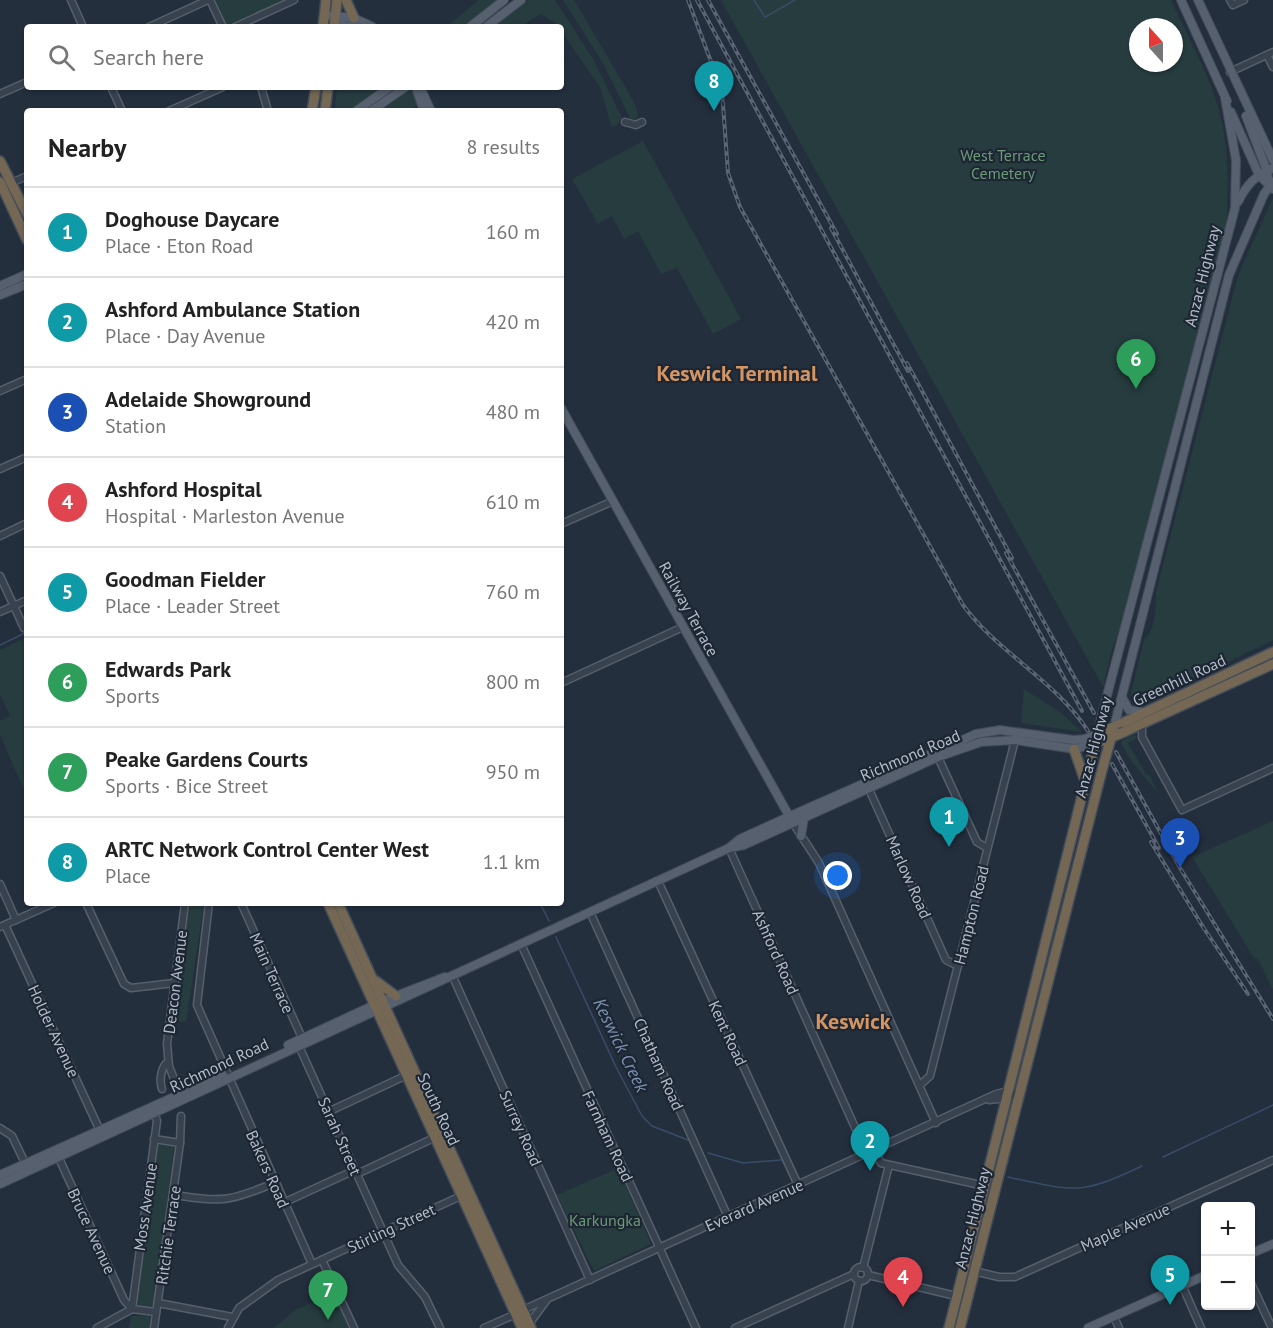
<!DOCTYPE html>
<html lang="en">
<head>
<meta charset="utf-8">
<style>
	:root { --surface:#fff; --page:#f2f2f2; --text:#222; --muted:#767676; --line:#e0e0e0; --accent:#516482 }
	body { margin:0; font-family:"PT Sans",sans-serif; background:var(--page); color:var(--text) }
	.controls { position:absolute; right:18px; bottom:18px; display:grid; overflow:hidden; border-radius:6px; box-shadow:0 2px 4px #0004 }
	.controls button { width:54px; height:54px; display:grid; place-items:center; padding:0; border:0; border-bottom:2px solid var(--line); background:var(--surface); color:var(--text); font:30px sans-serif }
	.compass { position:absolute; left:1129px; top:18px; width:54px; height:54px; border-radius:50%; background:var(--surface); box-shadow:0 2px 4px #0004; rotate:339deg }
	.you { position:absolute; left:838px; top:876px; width:21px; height:21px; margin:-15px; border:4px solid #fff; border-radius:50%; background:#1a73e8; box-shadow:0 0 0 9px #1a73e833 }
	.badge { display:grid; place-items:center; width:39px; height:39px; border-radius:50%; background:var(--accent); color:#fff; font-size:20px; font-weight:700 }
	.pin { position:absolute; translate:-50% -50px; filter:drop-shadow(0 2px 3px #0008) }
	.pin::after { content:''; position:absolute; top:32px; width:21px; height:18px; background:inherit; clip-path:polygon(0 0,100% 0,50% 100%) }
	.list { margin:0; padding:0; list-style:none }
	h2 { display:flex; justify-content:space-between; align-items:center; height:78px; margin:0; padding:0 24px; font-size:26px }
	h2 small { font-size:20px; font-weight:400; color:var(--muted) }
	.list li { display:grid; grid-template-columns:39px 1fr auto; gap:18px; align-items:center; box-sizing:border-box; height:90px; padding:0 24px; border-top:2px solid var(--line) }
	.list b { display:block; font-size:22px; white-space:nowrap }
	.list p { margin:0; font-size:20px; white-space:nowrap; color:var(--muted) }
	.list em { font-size:20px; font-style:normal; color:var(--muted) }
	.icon { flex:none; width:33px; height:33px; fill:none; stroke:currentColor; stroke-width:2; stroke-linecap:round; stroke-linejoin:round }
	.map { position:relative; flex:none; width:1273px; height:1328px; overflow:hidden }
	.search { position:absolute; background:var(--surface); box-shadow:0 2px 4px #0004; left:24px; top:24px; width:540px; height:66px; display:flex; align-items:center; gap:15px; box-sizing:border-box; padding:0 21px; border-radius:6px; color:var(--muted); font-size:22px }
	.panel { position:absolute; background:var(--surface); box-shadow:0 2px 4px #0004; left:24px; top:108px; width:540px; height:798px; border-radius:6px }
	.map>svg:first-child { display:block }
	.green { fill:#263c3f; fill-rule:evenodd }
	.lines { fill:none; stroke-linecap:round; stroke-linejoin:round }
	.stream { stroke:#394c67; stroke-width:1.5 }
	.minor-casing { stroke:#565f6c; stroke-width:9 }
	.major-casing { stroke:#414a57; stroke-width:10 }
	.highway-casing { stroke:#434c59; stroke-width:12 }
	.minor { stroke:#38414e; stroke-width:6 }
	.major { stroke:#56606e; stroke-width:8 }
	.highway { stroke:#746855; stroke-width:9 }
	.rail-casing { stroke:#5a6575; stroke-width:4 }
	.rail { stroke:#1d2633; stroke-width:1.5; stroke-dasharray:4.5; stroke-linecap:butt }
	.major-bridge-casing { stroke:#414a57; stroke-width:10; stroke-linecap:butt }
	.highway-bridge-casing { stroke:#434c59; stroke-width:12; stroke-linecap:butt }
	.major-bridge { stroke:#56606e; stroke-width:8 }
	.highway-bridge { stroke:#746855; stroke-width:9 }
	.labels { text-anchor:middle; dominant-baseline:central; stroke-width:4.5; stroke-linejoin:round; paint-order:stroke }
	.park-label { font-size:16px; fill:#6b9a76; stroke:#1d2633 }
	.street-label { font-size:16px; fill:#b4bcc9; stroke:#1d2633 }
	.water-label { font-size:18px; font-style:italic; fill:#7c92b1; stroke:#1d2633 }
	.district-label { font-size:22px; font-weight:bold; fill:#d59563; stroke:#1d2633 }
</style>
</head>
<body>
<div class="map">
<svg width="1273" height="1328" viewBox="0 0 1273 1328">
	<rect width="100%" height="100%" fill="#242f3e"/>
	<g class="green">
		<path d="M213,0H289L230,27H225Z"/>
		<path d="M479,0H500L465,27H446Z"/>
		<path d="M528,0H555L593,59L622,118L616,126H611L610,122L600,87L561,31V27L541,14L519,27H493Z"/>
		<path d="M563,0H574L633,100L638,113L636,122H632L601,60Z"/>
		<path d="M721,0H1171C1190,42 1217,87 1224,133C1229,163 1227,195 1227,225L1122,628L1113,645L1103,687ZM1138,27H1174V63H1138Z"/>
		<path d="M337,87H386L352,111H337L335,107Z"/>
		<path d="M412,89L418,105L406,111H380Z"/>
		<path d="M643,141L741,319L713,334L677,268L661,274L638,231L624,239L612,216L598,224L572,179Z"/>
		<path d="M1273,198V640L1137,706L1132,703L1131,693L1144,640C1156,629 1156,608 1156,592L1235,287L1242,266Z"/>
		<path d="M27,637V797L0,735V721L10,716L0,694V650Z"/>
		<path d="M1024,689L1060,712L1082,732L1021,723Z"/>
		<path d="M1135,735L1137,738L1128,743L1146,774L1150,776L1157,792L1132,762L1121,743L1122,740Z"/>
		<path d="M1273,821V990L1258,959L1254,958L1192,857Z"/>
		<path d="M190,903H204L186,1022L176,1021L178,979Z"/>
		<path d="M156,1144L174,1147L155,1301L150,1308L140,1307L134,1299Z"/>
		<path d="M618,1168L651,1244L594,1271L557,1195Z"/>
		<path d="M333,1293L350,1328H274L294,1311Z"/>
		<path d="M131,1316H150L149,1328H129Z"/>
	</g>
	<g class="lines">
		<g class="stream">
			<path d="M754,0L765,17L795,0"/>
			<path d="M0,645L27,632"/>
			<path d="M540,903L549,921"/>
			<path d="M556,937L616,1067L642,1116L652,1126L688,1140"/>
			<path d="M708,1153L743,1163L781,1160"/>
			<path d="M1163,1157L1273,1105"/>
			<path d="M1008,1177C1074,1191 1079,1196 1142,1166"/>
		</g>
		<defs>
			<g id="minor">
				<path d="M71,0L83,27"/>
				<path d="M210,0L223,27"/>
				<path d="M1230,0L1233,5L1244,0"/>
				<path d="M149,27L208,0"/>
				<path d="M235,27L294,0"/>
				<path d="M1267,55L1273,67"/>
				<path d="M1230,72L1273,52"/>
				<path d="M111,87L122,111"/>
				<path d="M261,87L268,111"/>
				<path d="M0,94L27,82"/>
				<path d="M169,111L223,87"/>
				<path d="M625,122L636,125L642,122"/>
				<path d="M11,183L27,176"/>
				<path d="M0,391L27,379"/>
				<path d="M0,469L27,457"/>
				<path d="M561,524L613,501"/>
				<path d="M0,536L27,523"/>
				<path d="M0,576L24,628"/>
				<path d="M0,612L27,600"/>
				<path d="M561,683L683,627"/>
				<path d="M1142,724V737L1182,810L1273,768"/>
				<path d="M937,755L977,842L987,848"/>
				<path d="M868,787L946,960L958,966"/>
				<path d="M793,823L819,863L936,1123"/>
				<path d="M729,848L867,1154"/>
				<path d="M658,881L798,1185"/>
				<path d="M0,884L16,920"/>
				<path d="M86,903L124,984L131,988L174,983"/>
				<path d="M209,903L197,1005L312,1264"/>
				<path d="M241,903L303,1040"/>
				<path d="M590,912L728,1217"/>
				<path d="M5,925L101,1133"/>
				<path d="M0,927L54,903"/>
				<path d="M521,944L696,1328"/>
				<path d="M452,975L590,1280"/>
				<path d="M298,1044L398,1265L425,1297L440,1328"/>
				<path d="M920,1085L930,1076L1015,740"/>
				<path d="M162,1089C159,1080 161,1067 168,1062"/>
				<path d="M181,1097L169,1066L167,1044L185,903"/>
				<path d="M989,1100L1006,1098L1019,1092"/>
				<path d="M330,1111L407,1075"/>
				<path d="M0,1128L12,1136L26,1165"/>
				<path d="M180,1143L181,1116"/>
				<path d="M875,1151L881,1163L985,1186"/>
				<path d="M57,1154L124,1300L132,1309"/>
				<path d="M357,1174L438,1136"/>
				<path d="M174,1195C222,1202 229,1202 274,1183"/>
				<path d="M283,1203L355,1170"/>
				<path d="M322,1260L354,1328"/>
				<circle cx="861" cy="1274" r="7"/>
				<path d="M863,1268L889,1165"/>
				<path d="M974,1271L999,1277H1015L1273,1160"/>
				<path d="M868,1275L956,1296"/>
				<path d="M1250,1281L1272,1328"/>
				<path d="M1182,1285L1201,1328"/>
				<path d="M158,1303L232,1317"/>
				<path d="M132,1309L157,1121L153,1108"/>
				<path d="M523,1310L996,1094L1008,1091"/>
				<path d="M1114,1317L1119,1328"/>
				<path d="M529,1324L546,1301"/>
				<path d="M97,1328L132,1309L156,1312"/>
				<path d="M154,1328L180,1143L154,1139"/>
				<path d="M228,1328L239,1308L278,1280L463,1195"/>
				<path d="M484,1328L516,1314"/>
				<path d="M735,1328L854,1274"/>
				<path d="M848,1328L859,1281"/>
			</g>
			<g id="major">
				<path d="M1181,0L1227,101"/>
				<path d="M1198,0L1273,160"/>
				<path d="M325,15L354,18L373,27"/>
				<path d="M334,24L357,27"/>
				<path d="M470,27L504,0"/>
				<path d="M486,27L521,0"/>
				<path d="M420,87L431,111"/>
				<path d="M417,91L424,111"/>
				<path d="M356,111L390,87"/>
				<path d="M371,111L406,87"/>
				<path d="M1231,112L1259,175L1273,189"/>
				<path d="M1246,116L1267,171L1269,185"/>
				<path d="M1238,202C1247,184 1255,176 1273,168"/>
				<path d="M0,286L27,274"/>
				<path d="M0,295L27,284"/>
				<path d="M561,408L793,823"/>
				<path d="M1122,697L1129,710L1144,712"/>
				<path d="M1104,707L1235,208L1236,160L1225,98"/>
				<path d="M1114,727L1229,275L1264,194L1273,182"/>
				<path d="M801,836L804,818"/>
				<path d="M730,847L740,839L788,817L976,734L1000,730L1074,740L1085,739"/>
				<path d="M288,1045L383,1001L445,977"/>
				<path d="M0,1175L223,1075"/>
				<path d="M0,1184L729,848L744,845L938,757L981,742L1015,740L1074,749L1095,744"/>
				<path d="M1250,1254L1273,1244"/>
				<path d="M1088,1328L1206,1275"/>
			</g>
			<g id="highway">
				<path d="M346,0L354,18"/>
				<path d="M323,27L326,0"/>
				<path d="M334,27L337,0"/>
				<path d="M312,111L316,87"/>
				<path d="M325,111L328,87"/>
				<path d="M0,161L27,214"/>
				<path d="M0,182L27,240"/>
				<path d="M1114,727L1273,652"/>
				<path d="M1124,732L1273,664"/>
				<path d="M1074,749L1084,778"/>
				<path d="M328,903L522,1328"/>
				<path d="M338,903L531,1328"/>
				<path d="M376,981L396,996"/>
				<path d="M949,1328L1095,744"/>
				<path d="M960,1328L1101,774"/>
			</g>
		</defs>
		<use href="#minor" class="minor-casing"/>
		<use href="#major" class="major-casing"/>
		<use href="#highway" class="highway-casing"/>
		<use href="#minor" class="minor"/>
		<use href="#major" class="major"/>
		<use href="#highway" class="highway"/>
		<defs>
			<g id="rail">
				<path d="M688,0L722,91L728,173L740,207L963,605C998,653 1055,680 1088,731"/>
				<path d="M697,0L1082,711"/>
				<path d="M708,0L837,234"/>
				<path d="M831,228L908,371"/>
				<path d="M907,363L1012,558"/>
				<path d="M1006,553L1094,713"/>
				<path d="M1116,752L1180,868L1273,1019"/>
				<path d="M1112,764L1159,848"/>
				<path d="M1151,842L1203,927L1248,994"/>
			</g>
		</defs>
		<use href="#rail" class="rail-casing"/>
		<use href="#rail" class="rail"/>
		<defs>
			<g id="major-bridge">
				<path d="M1096,737L1104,707"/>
				<path d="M1085,739L1097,734"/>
			</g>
			<g id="highway-bridge">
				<path d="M1097,734L1114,727"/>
				<path d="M1095,744L1124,732"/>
				<path d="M1101,774L1114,727"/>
			</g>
		</defs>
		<use href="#major-bridge" class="major-bridge-casing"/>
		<use href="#highway-bridge" class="highway-bridge-casing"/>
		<use href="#major-bridge" class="major-bridge"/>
		<use href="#highway-bridge" class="highway-bridge"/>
	</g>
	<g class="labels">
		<g class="park-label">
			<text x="1003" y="155">West Terrace<tspan x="1003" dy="18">Cemetery</tspan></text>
			<text x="605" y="1220">Karkungka</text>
		</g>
		<g class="street-label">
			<text transform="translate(1202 276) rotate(-76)">Anzac Highway</text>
			<text transform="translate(689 609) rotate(61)">Railway Terrace</text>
			<text transform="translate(1179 680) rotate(-25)">Greenhill Road</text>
			<text transform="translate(1093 747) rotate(-75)">Anzac Highway</text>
			<text transform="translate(910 755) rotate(-23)">Richmond Road</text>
			<text transform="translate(909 877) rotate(66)">Marlow Road</text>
			<text transform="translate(971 915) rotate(-76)">Hampton Road</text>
			<text transform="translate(776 952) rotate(66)">Ashford Road</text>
			<text transform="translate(272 973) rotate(66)">Main Terrace</text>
			<text transform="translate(175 982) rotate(-83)">Deacon Avenue</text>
			<text transform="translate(54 1031) rotate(65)">Holder Avenue</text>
			<text transform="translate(728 1033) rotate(65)">Kent Road</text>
			<text transform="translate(659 1064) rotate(66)">Chatham Road</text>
			<text transform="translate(219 1065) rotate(-25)">Richmond Road</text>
			<text transform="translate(439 1109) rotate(65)">South Road</text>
			<text transform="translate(521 1128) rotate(66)">Surrey Road</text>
			<text transform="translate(340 1136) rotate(66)">Sarah Street</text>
			<text transform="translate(608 1136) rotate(65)">Farnham Road</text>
			<text transform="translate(268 1169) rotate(66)">Bakers Road</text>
			<text transform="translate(754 1205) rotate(-24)">Everard Avenue</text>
			<text transform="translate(145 1207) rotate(-82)">Moss Avenue</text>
			<text transform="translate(972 1218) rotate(-76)">Anzac Highway</text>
			<text transform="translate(1125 1227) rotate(-24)">Maple Avenue</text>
			<text transform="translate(391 1228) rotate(-25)">Stirling Street</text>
			<text transform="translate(92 1231) rotate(65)">Bruce Avenue</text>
			<text transform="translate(168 1235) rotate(-82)">Ritchie Terrace</text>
		</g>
		<g class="water-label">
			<text transform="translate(621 1045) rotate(64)">Keswick Creek</text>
		</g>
		<g class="district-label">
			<text x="737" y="373">Keswick Terminal</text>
			<text x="853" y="1021">Keswick</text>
		</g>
	</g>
</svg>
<div class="controls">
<button>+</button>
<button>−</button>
</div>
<svg class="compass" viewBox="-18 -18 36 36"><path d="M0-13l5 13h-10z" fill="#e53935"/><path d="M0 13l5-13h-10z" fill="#767676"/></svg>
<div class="you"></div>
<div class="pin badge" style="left:949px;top:847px;background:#0f9aa8">1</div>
<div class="pin badge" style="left:870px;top:1171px;background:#0f9aa8">2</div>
<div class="pin badge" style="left:1180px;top:868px;background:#1a4fb4">3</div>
<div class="pin badge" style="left:903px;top:1307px;background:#e0444e">4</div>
<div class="pin badge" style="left:1170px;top:1305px;background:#0f9aa8">5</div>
<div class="pin badge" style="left:1136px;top:389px;background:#2e9e5b">6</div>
<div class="pin badge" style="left:328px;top:1320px;background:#2e9e5b">7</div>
<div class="pin badge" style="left:714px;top:111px;background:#0f9aa8">8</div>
<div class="search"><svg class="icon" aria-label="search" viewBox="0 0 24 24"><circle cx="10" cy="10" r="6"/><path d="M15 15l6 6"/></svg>Search here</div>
<section class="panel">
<h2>Nearby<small>8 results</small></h2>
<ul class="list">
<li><span class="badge" style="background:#0f9aa8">1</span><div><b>Doghouse Daycare</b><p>Place · Eton Road</p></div><em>160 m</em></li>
<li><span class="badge" style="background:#0f9aa8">2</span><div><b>Ashford Ambulance Station</b><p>Place · Day Avenue</p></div><em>420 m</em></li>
<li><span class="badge" style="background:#1a4fb4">3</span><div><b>Adelaide Showground</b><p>Station</p></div><em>480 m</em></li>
<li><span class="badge" style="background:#e0444e">4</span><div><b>Ashford Hospital</b><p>Hospital · Marleston Avenue</p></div><em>610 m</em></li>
<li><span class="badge" style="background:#0f9aa8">5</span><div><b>Goodman Fielder</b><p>Place · Leader Street</p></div><em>760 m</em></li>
<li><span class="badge" style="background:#2e9e5b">6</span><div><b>Edwards Park</b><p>Sports</p></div><em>800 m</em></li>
<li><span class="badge" style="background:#2e9e5b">7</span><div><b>Peake Gardens Courts</b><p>Sports · Bice Street</p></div><em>950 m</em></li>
<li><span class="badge" style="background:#0f9aa8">8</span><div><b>ARTC Network Control Center West</b><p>Place</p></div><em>1.1 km</em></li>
</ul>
</section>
</div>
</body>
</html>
